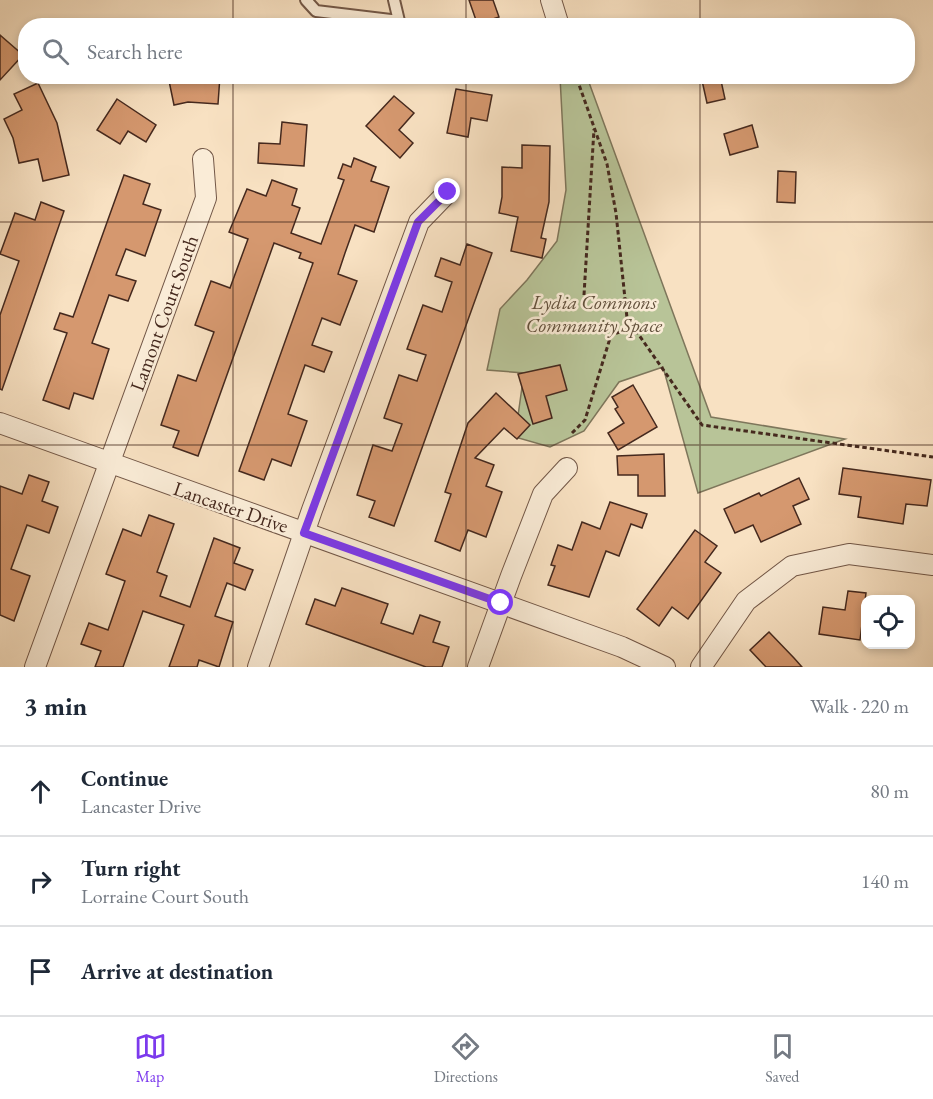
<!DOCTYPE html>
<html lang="en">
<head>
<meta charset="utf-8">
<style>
	:root { --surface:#fff; --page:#f6f6f7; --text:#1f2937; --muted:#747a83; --line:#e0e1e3; --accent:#7c3aed }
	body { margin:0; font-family:"EB Garamond",serif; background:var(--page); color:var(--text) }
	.controls { position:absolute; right:18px; bottom:18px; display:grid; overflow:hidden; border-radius:12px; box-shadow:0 3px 9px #0003 }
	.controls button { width:54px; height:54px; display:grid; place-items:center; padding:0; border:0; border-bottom:2px solid var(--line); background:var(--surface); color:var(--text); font:30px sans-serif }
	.stop { position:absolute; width:18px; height:18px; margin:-14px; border:4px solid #7c3aed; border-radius:50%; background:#fff }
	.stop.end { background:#7c3aed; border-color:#fff; box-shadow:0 2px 6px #0008 }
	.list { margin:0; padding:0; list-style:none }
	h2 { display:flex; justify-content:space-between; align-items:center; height:78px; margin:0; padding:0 24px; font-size:26px }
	h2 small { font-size:20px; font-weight:400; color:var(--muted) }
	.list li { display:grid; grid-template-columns:39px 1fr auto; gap:18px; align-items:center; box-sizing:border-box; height:90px; padding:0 24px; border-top:2px solid var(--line) }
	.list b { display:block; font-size:22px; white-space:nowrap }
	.list p { margin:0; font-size:20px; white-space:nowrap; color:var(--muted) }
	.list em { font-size:20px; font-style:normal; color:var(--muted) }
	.icon { flex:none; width:33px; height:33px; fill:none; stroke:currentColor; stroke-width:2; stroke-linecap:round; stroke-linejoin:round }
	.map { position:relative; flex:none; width:933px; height:667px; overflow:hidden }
	.search { position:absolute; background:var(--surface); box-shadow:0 3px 9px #0003; left:18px; right:18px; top:18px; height:66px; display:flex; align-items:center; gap:15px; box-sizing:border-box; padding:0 21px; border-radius:24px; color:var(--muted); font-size:22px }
	.sheet { height:348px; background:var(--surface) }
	nav { display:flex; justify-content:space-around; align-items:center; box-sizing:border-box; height:84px; border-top:2px solid var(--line); background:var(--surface); font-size:16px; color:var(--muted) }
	nav a { display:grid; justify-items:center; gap:3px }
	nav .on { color:var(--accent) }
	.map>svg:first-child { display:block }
	.green { fill:#b8c498; stroke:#7e765b; stroke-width:1.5 }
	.building { fill:#d5986f; stroke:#45291e; stroke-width:1.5 }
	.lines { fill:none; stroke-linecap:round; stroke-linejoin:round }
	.service-casing { stroke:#725747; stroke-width:14 }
	.minor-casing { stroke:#725747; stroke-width:22 }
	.path { stroke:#45291e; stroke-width:3; stroke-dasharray:4.5 3; stroke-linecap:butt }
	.service { stroke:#faecd7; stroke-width:10 }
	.minor { stroke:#faecd7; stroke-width:20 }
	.route { stroke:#7c3aed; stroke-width:8 }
	.grid { fill:none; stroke:#45291e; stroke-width:1.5; stroke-opacity:0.55 }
	.labels { text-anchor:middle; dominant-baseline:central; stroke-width:5; stroke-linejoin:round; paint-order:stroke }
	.park-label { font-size:20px; font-style:italic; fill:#62503c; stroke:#faecd7 }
	.street-label { font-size:20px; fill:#45291e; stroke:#faecd7 }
</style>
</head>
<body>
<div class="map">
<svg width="933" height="667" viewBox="0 0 933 667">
	<rect width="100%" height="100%" fill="#f8e1c2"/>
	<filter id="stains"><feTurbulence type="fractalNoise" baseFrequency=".00333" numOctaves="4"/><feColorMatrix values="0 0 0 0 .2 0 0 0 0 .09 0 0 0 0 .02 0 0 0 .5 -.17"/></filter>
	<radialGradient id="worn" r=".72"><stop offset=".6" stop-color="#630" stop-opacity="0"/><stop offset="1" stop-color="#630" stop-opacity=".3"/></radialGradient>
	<path class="green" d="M560,77H587L711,417L845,439L698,493L663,367L619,382L584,431L550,447L515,437L524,373L487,370L500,309L527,280L557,241L566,190Z"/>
	<g class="building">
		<path d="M469,0H493L499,17L493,19L496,26H478Z"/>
		<path d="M0,35L23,55L0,80Z"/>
		<path d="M168,76H220L218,104L188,102L174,105Z"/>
		<path d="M701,76H720L725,99L707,103Z"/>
		<path d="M38,83L57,123L69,175L43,181L38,159L19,163L13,138L4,119L22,110L14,94Z"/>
		<path d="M456,89L492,95L487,121L471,118L468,137L447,133Z"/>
		<path d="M394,96L414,113L399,130L413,143L400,158L366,126Z"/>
		<path d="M117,99L156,125L146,142L128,131L120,144L97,130Z"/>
		<path d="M282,122L307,125L304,166L258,163L259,143L280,144Z"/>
		<path d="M752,125L758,147L730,155L724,134Z"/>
		<path d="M522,145L550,146L549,202L541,238L546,239L542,258L511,251L518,217L499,213L502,197V167L522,168Z"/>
		<path d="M354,158L376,167L371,181L389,187L374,232L355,225L345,253L338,274L357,281L340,325L322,318L312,345L332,352L324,372L305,365L288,414L307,421L291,466L272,459L264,480L239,471L313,263L299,258L301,253L274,243L198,456L173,447L179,431L161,425L178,375L196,381L214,332L195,325L211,281L230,288L248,239L229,232L247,189L266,196L272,180L297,189L292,205L300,208L291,233L321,244L344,180L338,178L343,164L351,167Z"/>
		<path d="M778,171L796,172L795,203L777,202Z"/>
		<path d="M124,175L150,184L143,204L161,210L145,256L126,249L116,275L136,281L128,301L109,295L102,315L92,343L109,349L93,399L74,393L69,409L43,400L67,333L54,329L60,313L73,317Z"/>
		<path d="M41,202L64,211L2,390L0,389V315L19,261L0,254L15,213L35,220Z"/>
		<path d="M467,244L492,253L394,526L369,517L375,501L357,495L373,445L392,451L402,424L384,418L399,375L417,381L426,355L407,349L423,305L442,312L452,282L435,276L441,258L460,265Z"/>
		<path d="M560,365L567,390L546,396L552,418L533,424L518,374Z"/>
		<path d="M633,385L657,427L618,450L608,433L624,423L615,409L618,407L612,397Z"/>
		<path d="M496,393L530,425L517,439L504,428L475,458L494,465L486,486L502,492L486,537L468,530L460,551L435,541L451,494L445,492L468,423Z"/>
		<path d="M664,454L665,496H638V475H618L617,456Z"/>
		<path d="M843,468L931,480L927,506L906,504L903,524L858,517L861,497L839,494Z"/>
		<path d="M29,475L49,482L42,501L58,507L49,533L27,525L11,569L30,576L14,621L0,615V486L22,494Z"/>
		<path d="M799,478L809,499L793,506L801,524L761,542L753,525L735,533L724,509L759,493L761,496Z"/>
		<path d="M610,502L647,514L642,528L631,524L619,556L606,551L589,597L548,585L555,566L551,565L558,545L572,550L582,522L600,529Z"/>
		<path d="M149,515L174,524L157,572L167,576L160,596L190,607L214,538L240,548L234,563L253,570L245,590L227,583L215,616L233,622L219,667L199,660L197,667H169L184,625L143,611L123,667H95L101,651L81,644L89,623L108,630L125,581L106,574L123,529L141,536Z"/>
		<path d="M695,530L717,546L705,562L721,573L688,619L672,607L659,626L637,609Z"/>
		<path d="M342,588L388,604L381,623L413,634L420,615L440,622L433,642L449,647L442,667H426L306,624L315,599L335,606Z"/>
		<path d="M848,591L866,593L860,640L819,634L823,607L845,610Z"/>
		<path d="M769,632L794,658L802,667H766L750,650Z"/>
	</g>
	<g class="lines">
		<defs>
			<path id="service" d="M306,0L316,11L399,21L394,0"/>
			<g id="minor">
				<path d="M551,0L559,26"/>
				<path d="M0,423L622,647L665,667"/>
				<path d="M35,667L206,198L203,159"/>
				<path d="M258,667L312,510L419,222L448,192"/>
				<path d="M478,667L511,576L543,494L567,468"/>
				<path d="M701,667L746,601L792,566L849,554L933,565"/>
			</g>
		</defs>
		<use href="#service" class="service-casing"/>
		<use href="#minor" class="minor-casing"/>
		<g class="path">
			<path d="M584,295L594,129"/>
			<path d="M627,318L702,425L933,457"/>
			<path d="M572,433L585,420L611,335L623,331L627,318L616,213L607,164L576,76"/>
		</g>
		<use href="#service" class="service"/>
		<use href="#minor" class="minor"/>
	</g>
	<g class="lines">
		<path class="route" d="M448,192L418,222L304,533L501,603"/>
	</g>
	<path class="grid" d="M233,0V26M466,0V26M700,0V26M233,76V667M466,76V667M700,76V667M0,222H933M0,445H933"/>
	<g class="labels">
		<g class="park-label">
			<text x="594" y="302">Lydia Commons<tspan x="594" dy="23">Community Space</tspan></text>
		</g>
		<g class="street-label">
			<text transform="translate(164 313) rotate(-70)">Lamont Court South</text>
			<text transform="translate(231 507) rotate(19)">Lancaster Drive</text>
		</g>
	</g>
	<rect width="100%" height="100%" filter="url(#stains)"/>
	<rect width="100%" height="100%" fill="url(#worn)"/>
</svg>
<div class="controls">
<button><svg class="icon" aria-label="locate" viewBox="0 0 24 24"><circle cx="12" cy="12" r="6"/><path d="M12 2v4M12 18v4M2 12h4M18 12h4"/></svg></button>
</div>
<div class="stop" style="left:501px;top:603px"></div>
<div class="stop end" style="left:448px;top:192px"></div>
<div class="search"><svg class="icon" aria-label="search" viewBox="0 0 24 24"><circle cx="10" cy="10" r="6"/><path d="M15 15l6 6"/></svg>Search here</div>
</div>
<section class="sheet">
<h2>3 min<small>Walk · 220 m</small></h2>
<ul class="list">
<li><svg class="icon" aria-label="ahead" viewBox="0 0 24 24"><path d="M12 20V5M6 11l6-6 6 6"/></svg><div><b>Continue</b><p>Lancaster Drive</p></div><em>80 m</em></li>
<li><svg class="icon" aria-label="right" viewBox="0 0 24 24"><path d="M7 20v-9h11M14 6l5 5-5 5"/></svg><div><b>Turn right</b><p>Lorraine Court South</p></div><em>140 m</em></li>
<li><svg class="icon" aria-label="arrive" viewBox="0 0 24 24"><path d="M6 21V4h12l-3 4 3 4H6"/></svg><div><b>Arrive at destination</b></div></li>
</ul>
</section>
<nav>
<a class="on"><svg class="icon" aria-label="map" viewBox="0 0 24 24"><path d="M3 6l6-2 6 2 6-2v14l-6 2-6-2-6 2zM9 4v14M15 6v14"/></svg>Map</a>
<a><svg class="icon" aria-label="directions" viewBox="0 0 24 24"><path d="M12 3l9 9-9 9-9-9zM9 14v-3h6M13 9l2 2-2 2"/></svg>Directions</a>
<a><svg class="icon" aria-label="saved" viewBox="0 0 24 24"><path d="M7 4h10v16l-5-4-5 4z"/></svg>Saved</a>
</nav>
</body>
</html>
